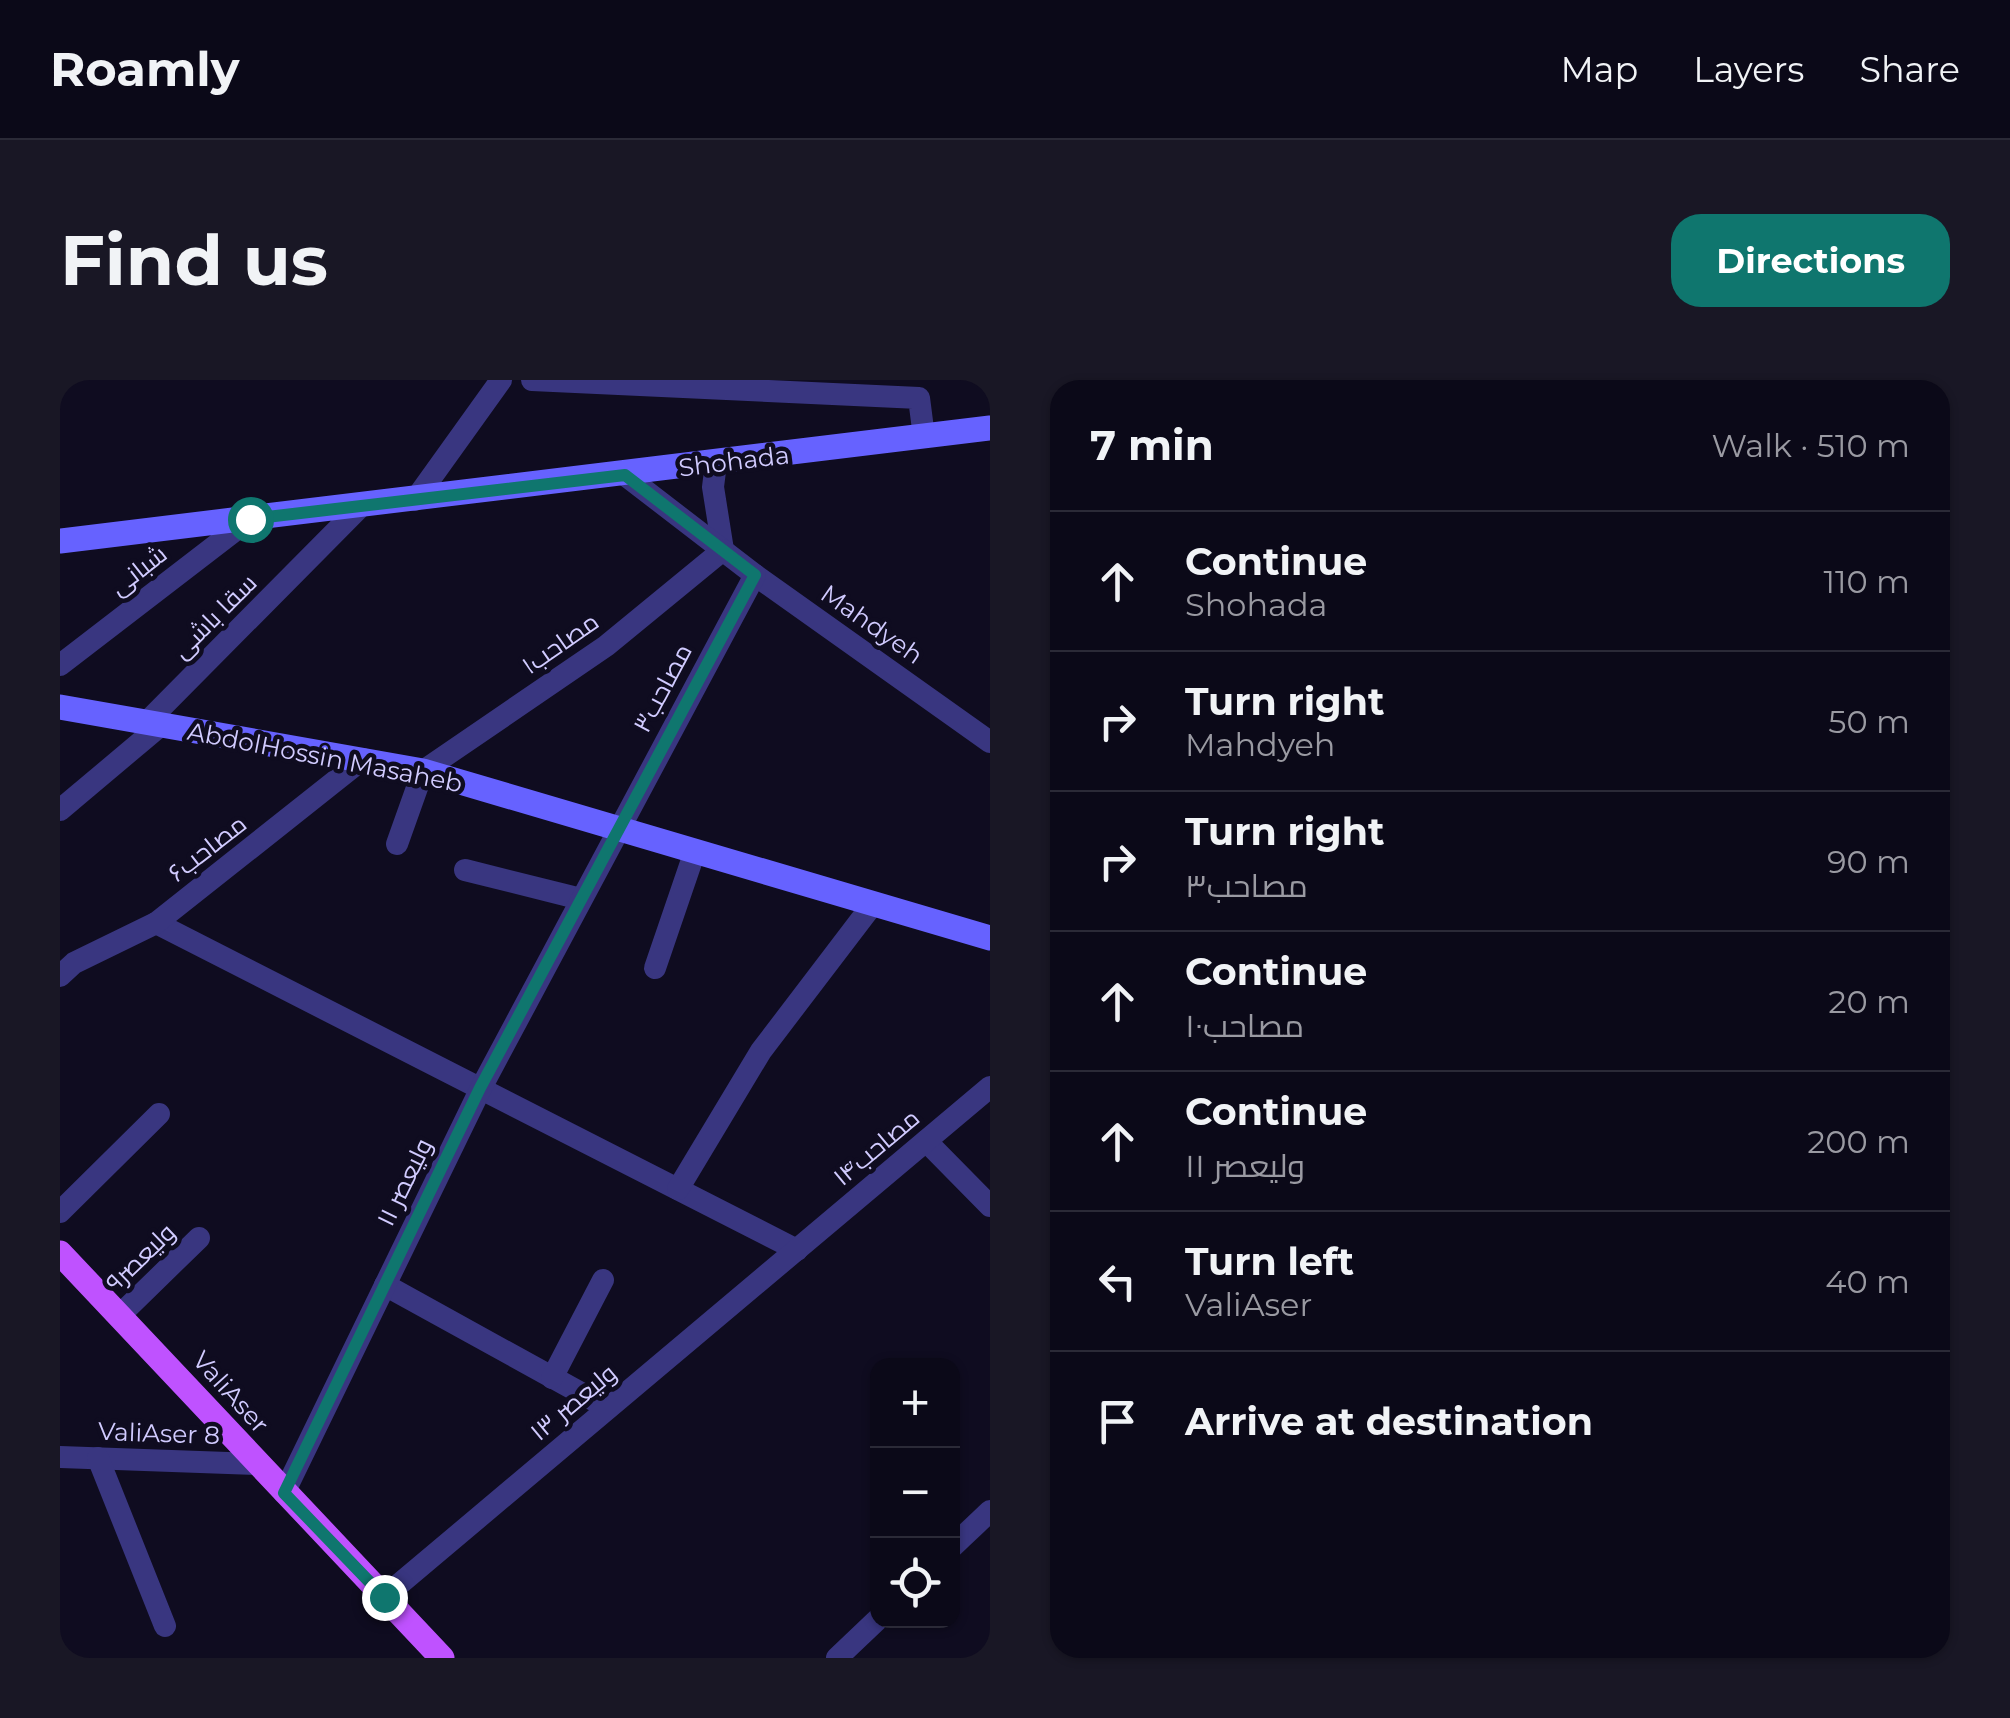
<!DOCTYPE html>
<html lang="en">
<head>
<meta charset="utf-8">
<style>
	:root { --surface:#0b0918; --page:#191725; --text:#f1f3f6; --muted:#9a9aa2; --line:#2b2a37; --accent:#0f766e }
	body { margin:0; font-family:Montserrat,Cairo,sans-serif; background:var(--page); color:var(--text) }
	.controls { position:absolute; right:30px; bottom:30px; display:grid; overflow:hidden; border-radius:20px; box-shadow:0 2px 8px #0004 }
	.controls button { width:90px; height:90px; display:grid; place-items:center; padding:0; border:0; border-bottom:2px solid var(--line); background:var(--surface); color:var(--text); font:50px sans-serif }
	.stop { position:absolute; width:30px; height:30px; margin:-22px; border:8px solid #0f766e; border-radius:50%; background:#fff }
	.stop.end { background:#0f766e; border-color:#fff; box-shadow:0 2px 10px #0008 }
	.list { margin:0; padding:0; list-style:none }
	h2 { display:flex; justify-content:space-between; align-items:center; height:130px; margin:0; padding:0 40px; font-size:42px }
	h2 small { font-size:32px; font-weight:400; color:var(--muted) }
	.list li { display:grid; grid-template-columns:65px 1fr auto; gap:30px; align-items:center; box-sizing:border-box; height:140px; padding:0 40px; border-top:2px solid var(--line) }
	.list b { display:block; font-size:38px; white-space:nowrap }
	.list p { margin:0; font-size:32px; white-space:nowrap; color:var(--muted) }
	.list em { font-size:32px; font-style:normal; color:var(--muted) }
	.icon { flex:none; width:55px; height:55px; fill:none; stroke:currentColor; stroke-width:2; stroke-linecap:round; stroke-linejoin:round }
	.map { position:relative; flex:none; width:930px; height:1278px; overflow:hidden; border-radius:30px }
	header { display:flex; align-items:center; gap:60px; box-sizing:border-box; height:140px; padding:0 50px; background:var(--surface); border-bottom:2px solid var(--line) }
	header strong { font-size:48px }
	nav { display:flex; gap:55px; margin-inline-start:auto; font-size:35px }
	.intro { display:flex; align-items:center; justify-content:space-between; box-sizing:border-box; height:240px; padding:0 60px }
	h1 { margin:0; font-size:70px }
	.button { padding:25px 45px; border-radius:30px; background:var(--accent); color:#fff; font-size:35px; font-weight:700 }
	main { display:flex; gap:60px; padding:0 60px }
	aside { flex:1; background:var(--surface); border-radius:30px; box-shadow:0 2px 8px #0004 }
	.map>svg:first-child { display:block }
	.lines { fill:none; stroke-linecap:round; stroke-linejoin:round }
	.street { stroke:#393680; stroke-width:22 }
	.secondary { stroke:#6662ff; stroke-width:25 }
	.primary { stroke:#bf52ff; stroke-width:25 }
	.route { stroke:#0f766e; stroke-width:12 }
	.labels { text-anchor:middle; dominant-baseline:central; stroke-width:9; stroke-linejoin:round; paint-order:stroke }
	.street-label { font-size:25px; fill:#d1cbff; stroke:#0f0c20 }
</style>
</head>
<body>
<header>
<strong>Roamly</strong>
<nav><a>Map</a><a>Layers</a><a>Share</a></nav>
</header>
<div class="intro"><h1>Find us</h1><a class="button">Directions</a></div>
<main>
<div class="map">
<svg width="930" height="1278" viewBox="0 0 930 1278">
	<rect width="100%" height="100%" fill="#0f0c20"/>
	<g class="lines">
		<g class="street">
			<path d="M472,0L859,18L864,57"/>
			<path d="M656,83L653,107L663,170"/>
			<path d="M565,95L695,195L930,362"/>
			<path d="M355,120L441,0"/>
			<path d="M0,285L190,139"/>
			<path d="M87,342L301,126"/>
			<path d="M0,430L101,345"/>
			<path d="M337,464L363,391L546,266L663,170"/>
			<path d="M405,490L521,519"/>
			<path d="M96,543L737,870"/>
			<path d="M595,588L635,471"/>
			<path d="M0,596L14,583L96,543L303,379"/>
			<path d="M866,761L930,826"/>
			<path d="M618,809L701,671L813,524"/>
			<path d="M0,832L99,734"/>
			<path d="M325,905L548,1028"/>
			<path d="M60,935L139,858"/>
			<path d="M492,998L543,900"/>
			<path d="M0,1077L196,1084"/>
			<path d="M38,1078L105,1246"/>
			<path d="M224,1113L421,708L695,195"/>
			<path d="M892,1167L930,1131"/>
			<path d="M324,1217L930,707"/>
			<path d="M777,1278L818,1239"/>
		</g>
		<g class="secondary">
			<path d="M0,161L930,48"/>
			<path d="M0,327L363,391L930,558"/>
		</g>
		<path class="primary" d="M0,873L382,1278"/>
	</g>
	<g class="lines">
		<path class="route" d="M190,139L565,95L695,195L420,708L224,1113L324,1217"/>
	</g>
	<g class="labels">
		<g class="street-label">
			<text transform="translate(674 81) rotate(-7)">Shohada</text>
			<text transform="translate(78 190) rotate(-38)">شبانی</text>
			<text transform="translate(154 236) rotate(-45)">سقا باشی</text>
			<text transform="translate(812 244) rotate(35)">Mahdyeh</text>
			<text transform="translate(500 263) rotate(-35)">مصاحب۱</text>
			<text transform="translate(602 308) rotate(-62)">مصاحب۳</text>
			<text transform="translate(265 377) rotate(11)">AbdolHossin Masaheb</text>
			<text transform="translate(147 468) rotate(-38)">مصاحب۶</text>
			<text transform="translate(816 767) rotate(-40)">مصاحب۱۴</text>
			<text transform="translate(344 802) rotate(-64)">ولیعصر ۱۱</text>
			<text transform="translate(80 877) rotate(-44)">ولیعصر۹</text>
			<text transform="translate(171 1012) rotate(48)">ValiAser</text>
			<text transform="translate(513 1022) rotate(-40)">ولیعصر ۱۳</text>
			<text transform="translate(99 1053) rotate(2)">ValiAser 8</text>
		</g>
	</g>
</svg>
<div class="controls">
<button>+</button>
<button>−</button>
<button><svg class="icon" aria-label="locate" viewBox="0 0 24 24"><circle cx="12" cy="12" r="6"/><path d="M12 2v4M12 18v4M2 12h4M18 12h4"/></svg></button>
</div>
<div class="stop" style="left:190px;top:139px"></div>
<div class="stop end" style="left:324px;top:1217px"></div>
</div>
<aside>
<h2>7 min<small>Walk · 510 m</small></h2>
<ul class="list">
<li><svg class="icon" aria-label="ahead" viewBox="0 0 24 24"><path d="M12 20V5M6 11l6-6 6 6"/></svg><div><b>Continue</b><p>Shohada</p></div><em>110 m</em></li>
<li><svg class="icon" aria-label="right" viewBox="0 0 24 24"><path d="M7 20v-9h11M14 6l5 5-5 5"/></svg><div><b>Turn right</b><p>Mahdyeh</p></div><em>50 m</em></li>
<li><svg class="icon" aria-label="right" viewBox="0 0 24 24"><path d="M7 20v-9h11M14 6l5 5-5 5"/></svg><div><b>Turn right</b><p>مصاحب۳</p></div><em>90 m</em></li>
<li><svg class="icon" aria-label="ahead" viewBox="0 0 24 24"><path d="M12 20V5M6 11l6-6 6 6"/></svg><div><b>Continue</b><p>مصاحب۱۰</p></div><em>20 m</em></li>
<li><svg class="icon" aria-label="ahead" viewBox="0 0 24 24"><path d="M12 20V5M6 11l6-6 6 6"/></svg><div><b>Continue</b><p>ولیعصر ۱۱</p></div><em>200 m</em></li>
<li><svg class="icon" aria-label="left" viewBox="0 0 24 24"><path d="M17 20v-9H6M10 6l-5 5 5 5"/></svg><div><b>Turn left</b><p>ValiAser</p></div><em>40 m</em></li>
<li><svg class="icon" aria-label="arrive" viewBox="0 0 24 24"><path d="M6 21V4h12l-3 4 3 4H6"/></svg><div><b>Arrive at destination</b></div></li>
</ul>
</aside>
</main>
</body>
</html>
